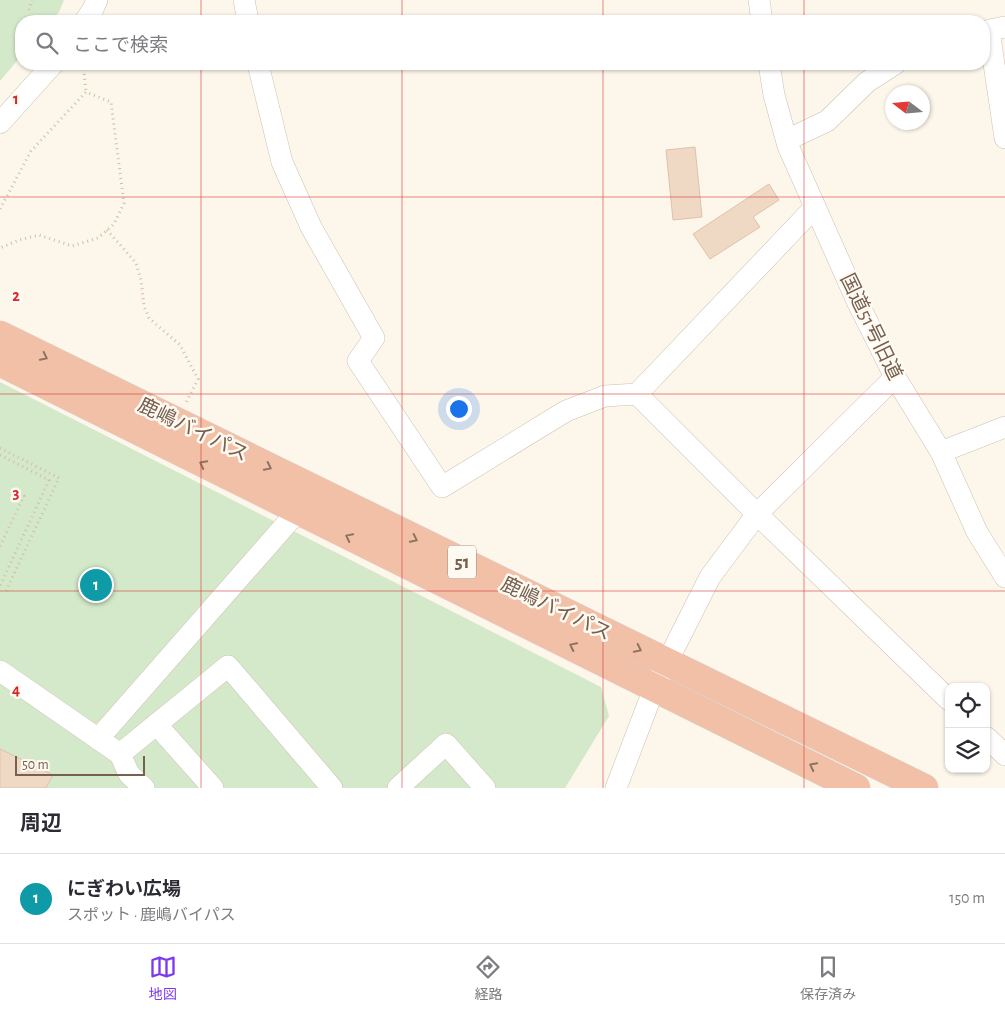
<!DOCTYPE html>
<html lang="ja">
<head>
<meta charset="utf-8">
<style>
	:root { --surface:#fff; --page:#f2f2f3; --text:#2b2b33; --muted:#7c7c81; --line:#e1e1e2; --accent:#7c3aed }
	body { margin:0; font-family:"Alegreya Sans","Noto Sans JP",sans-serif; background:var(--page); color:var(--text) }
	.controls { position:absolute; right:15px; bottom:15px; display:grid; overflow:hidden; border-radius:10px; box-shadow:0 1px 4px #0004 }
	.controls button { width:45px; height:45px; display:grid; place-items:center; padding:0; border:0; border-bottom:1px solid var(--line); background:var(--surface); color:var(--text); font:25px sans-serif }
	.compass { position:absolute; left:885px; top:85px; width:45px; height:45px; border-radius:50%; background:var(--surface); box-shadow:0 1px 4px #0004; rotate:286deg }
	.scale { position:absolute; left:15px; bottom:12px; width:130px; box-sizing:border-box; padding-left:5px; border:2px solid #76604f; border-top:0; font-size:14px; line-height:18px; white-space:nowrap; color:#76604f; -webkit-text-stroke:4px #fefaf2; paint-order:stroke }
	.you { position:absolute; left:458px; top:408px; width:18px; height:18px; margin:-12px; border:4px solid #fff; border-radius:50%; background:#1a73e8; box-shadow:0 0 0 8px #1a73e833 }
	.badge { display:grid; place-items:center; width:32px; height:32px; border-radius:50%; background:var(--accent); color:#fff; font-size:16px; font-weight:700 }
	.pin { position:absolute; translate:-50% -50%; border:2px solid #fff; box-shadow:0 1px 5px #0006 }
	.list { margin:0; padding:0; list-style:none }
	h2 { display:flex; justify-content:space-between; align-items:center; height:65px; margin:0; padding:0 20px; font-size:21px }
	h2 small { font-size:16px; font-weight:400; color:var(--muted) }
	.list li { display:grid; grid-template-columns:32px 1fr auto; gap:15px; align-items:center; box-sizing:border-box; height:90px; padding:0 20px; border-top:1px solid var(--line) }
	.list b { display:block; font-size:19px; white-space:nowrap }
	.list p { margin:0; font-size:16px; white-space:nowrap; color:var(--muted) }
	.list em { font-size:16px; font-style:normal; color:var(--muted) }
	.icon { flex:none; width:28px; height:28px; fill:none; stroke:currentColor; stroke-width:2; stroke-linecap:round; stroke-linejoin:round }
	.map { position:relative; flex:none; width:1005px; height:788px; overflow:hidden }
	.search { position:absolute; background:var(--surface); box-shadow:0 1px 4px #0004; left:15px; right:15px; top:15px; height:55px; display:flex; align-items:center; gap:12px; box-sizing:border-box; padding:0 18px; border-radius:20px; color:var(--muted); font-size:19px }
	.sheet { height:155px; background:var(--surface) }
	nav { display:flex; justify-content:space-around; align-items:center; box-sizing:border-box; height:70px; border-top:1px solid var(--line); background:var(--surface); font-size:14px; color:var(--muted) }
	nav a { display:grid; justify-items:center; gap:2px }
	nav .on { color:var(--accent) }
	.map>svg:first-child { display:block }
	.green { fill:#d4e9ca }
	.building { fill:#f0d9c4; stroke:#e1c1a6 }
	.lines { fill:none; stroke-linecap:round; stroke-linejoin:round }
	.minor-casing { stroke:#cec0b1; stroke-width:22 }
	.highway-casing { stroke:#d9d2ce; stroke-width:29 }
	.path { stroke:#d5bca7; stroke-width:3; stroke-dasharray:1 4; stroke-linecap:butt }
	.minor { stroke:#fff; stroke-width:21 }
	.highway { stroke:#f1c0a7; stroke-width:28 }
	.oneway { stroke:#8f7361 }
	.grid { fill:none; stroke:#d62828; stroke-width:1; stroke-opacity:0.55 }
	.labels { text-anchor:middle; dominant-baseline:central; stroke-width:5; stroke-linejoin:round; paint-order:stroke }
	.shield { fill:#fefaf2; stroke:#9f8e80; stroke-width:1 }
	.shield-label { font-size:19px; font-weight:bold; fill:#76604f }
	.street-label { font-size:20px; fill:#76604f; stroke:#fefaf2 }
	.grid-label { font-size:16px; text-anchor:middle; font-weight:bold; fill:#d62828; stroke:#fefaf2; stroke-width:5; stroke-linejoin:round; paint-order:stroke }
</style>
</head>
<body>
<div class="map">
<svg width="1005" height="788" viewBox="0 0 1005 788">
	<rect width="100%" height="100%" fill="#fcf6eb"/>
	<g class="green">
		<path d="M0,0H64L59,12L51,21H21V56L0,81Z"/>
		<path d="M0,382L601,687L609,716L565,788H0Z"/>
	</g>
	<g class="building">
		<path d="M695,147L702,217L673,220L666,150Z"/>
		<path d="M769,184L779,200L753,217L760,227L710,259L693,234Z"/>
		<path d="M0,749L53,775L46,788H0Z"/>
	</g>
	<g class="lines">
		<defs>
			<g id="minor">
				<path d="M244,0L248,21"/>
				<path d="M759,0L762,21"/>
				<path d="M85,21L93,9L97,0"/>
				<path d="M1005,27L989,30L1005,138"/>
				<path d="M258,64L282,162L311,227L374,338L358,361L442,487L566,411L605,396L637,394L815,207"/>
				<path d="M769,64L774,95L788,146L857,301L895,377L941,452L977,532L1005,577"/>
				<path d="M0,123L53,64"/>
				<path d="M787,140L827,121L867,82L895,64"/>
				<path d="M637,394L757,514L949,700"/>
				<path d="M941,452L1005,427"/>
				<path d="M0,671L120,754L228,666L332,788"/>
				<path d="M156,724L213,788"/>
				<path d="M986,737L1005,755"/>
				<path d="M98,739L289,521L300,513"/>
				<path d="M120,754L129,774L144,788"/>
				<path d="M398,788L446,744L485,788"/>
				<path d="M616,788L655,686L710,577L757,514L895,377"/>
			</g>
			<g id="highway">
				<path d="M0,335L924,788"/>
				<path d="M0,362C285,505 572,644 856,788"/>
			</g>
		</defs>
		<use href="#minor" class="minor-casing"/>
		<use href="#highway" class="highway-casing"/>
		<g class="path">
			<path d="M29,10L32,0"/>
			<path d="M83,64L86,92"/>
			<path d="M0,209L31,151L86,92L111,102L124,203L114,224L98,238L72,246L39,235L19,240L0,248"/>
			<path d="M107,230L136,263L141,280L144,306L149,318L180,345L198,379L186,403"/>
			<path d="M0,448L59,478L5,593"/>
			<path d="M0,455L49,480L0,586"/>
			<path d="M0,546L24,496L17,493"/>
		</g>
		<use href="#minor" class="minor"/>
		<use href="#highway" class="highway"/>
	</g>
	<defs><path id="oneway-chevron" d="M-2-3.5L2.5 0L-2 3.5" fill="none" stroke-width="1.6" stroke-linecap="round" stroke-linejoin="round" transform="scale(1.25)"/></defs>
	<g class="oneway">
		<use href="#oneway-chevron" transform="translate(44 357) rotate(26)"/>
		<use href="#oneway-chevron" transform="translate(203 464) rotate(-153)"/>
		<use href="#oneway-chevron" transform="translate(268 467) rotate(26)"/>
		<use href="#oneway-chevron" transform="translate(349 537) rotate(-154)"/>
		<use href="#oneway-chevron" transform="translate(414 539) rotate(26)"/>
		<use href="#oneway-chevron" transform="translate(573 646) rotate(-154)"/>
		<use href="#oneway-chevron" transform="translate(638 649) rotate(26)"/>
		<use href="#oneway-chevron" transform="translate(813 766) rotate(-153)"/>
	</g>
	<path class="grid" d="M201,0V21M402,0V21M603,0V21M804,0V21M201,64V788M402,64V788M603,64V788M804,64V788M0,197H1005M0,394H1005M0,591H1005"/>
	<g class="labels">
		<rect class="shield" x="448" y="545.5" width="28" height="33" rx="4"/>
		<g class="shield-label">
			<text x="462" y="562">51</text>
		</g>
		<g class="street-label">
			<text transform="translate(871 327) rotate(64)">国道51号旧道</text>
			<text transform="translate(193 430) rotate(26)">鹿嶋バイパス</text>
			<text transform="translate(556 609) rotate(26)">鹿嶋バイパス</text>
		</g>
	</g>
	<g class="grid-label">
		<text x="16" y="104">1</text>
		<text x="16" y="301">2</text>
		<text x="16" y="498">3</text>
		<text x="16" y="695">4</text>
	</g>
</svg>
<div class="controls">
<button><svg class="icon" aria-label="locate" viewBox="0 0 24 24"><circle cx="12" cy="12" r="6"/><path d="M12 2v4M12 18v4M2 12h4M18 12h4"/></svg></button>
<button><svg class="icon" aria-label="layers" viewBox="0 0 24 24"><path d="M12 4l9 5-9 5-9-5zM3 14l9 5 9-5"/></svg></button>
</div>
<svg class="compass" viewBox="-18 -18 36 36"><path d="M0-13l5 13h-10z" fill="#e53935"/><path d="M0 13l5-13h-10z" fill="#7c7c81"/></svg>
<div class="scale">50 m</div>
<div class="you"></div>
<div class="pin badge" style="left:96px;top:585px;background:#0f9aa8">1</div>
<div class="search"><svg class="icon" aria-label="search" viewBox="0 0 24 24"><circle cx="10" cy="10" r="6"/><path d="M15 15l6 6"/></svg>ここで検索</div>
</div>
<section class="sheet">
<h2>周辺<small></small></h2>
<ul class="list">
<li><span class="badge" style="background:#0f9aa8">1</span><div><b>にぎわい広場</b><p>スポット · 鹿嶋バイパス</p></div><em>150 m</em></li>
</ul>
</section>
<nav>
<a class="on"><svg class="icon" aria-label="map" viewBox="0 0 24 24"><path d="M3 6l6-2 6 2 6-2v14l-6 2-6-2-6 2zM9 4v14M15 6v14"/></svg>地図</a>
<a><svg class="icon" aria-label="directions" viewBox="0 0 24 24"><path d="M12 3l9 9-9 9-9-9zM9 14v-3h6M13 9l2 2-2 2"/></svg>経路</a>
<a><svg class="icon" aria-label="saved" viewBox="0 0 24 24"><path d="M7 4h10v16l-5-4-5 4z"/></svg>保存済み</a>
</nav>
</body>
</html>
